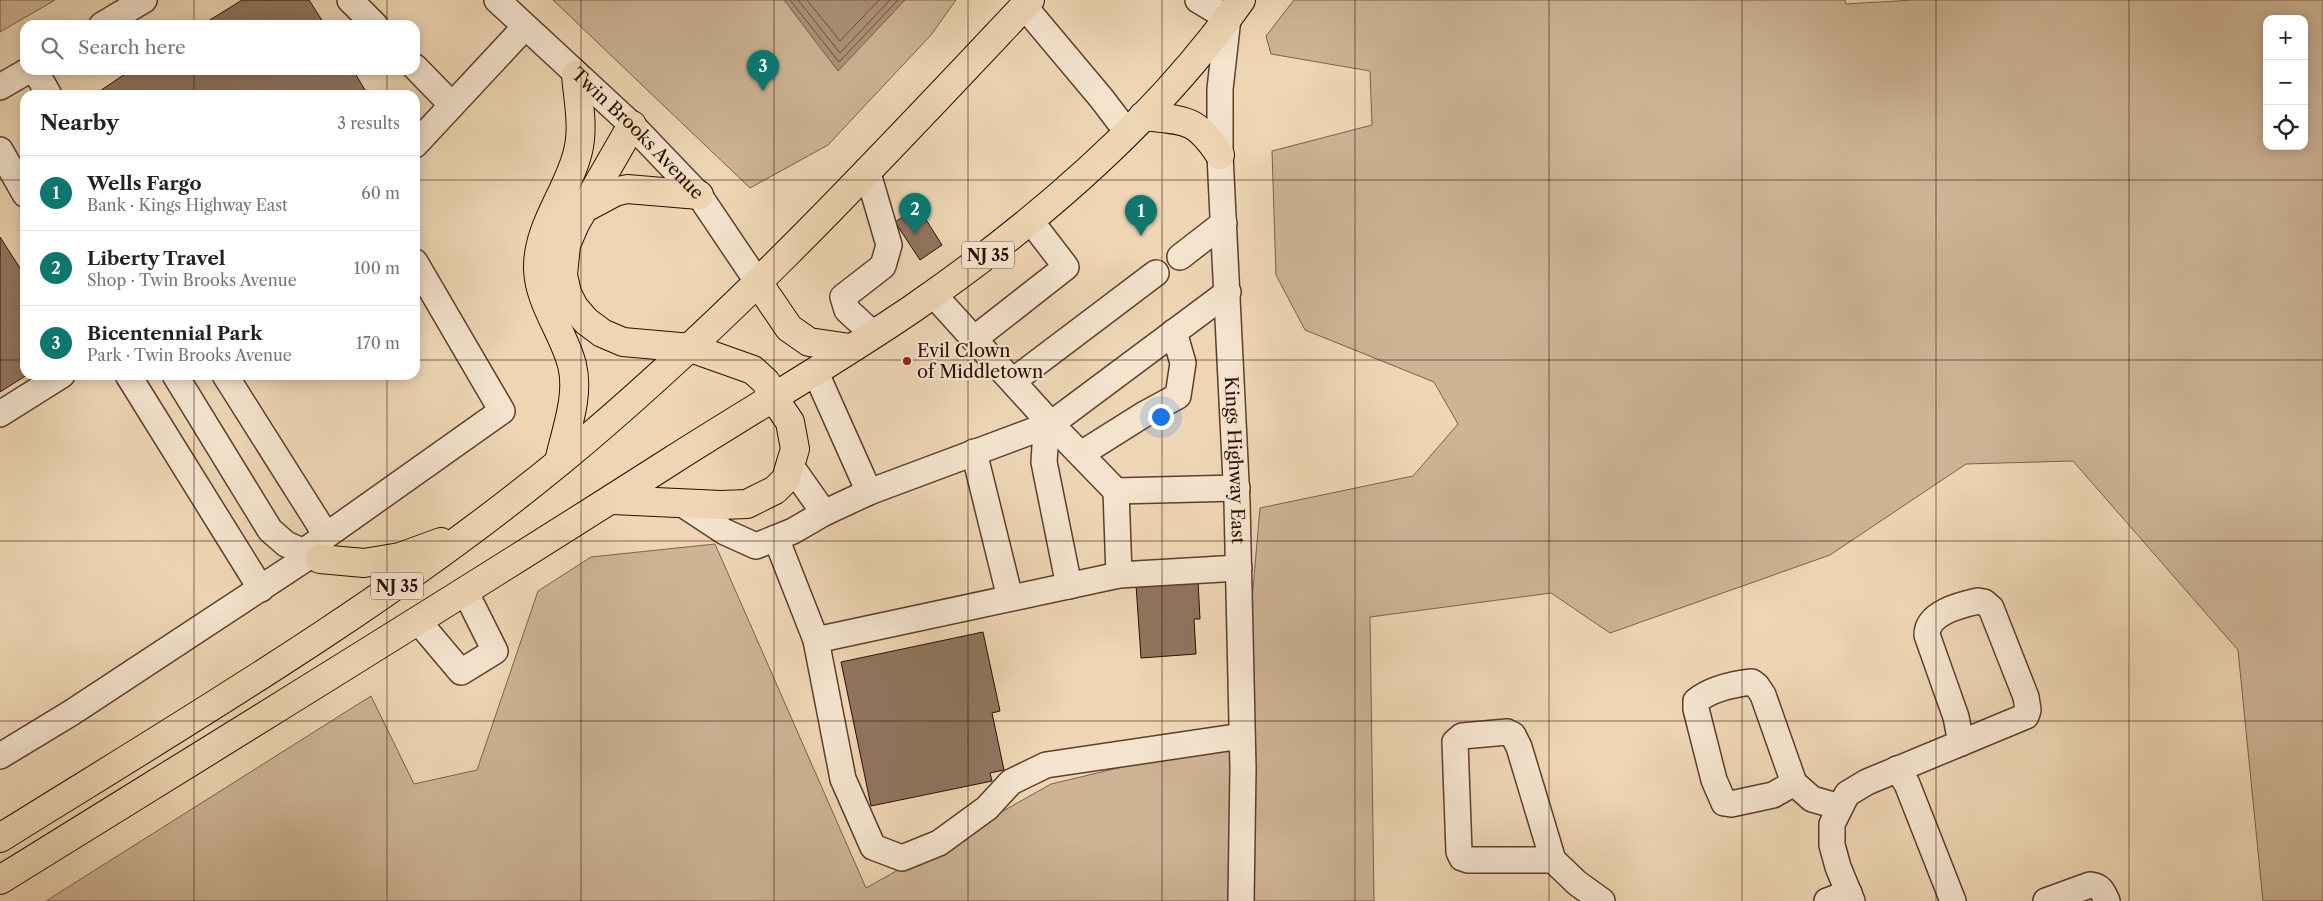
<!DOCTYPE html>
<html lang="en">
<head>
<meta charset="utf-8">
<style>
	:root { --surface:#fff; --page:#f2f2f2; --text:#222; --muted:#767676; --line:#e0e0e0; --accent:#0f766e }
	body { margin:0; font-family:"Libre Caslon Text",serif; background:var(--page); color:var(--text) }
	.controls { position:absolute; right:15px; top:15px; display:grid; overflow:hidden; border-radius:10px; box-shadow:0 2px 12px #0003 }
	.controls button { width:45px; height:45px; display:grid; place-items:center; padding:0; border:0; border-bottom:1px solid var(--line); background:var(--surface); color:var(--text); font:25px sans-serif }
	.you { position:absolute; left:1160px; top:416px; width:18px; height:18px; margin:-12px; border:4px solid #fff; border-radius:50%; background:#1a73e8; box-shadow:0 0 0 8px #1a73e833 }
	.badge { display:grid; place-items:center; width:32px; height:32px; border-radius:50%; background:var(--accent); color:#fff; font-size:16px; font-weight:700 }
	.pin { position:absolute; translate:-50% -41px; filter:drop-shadow(0 1px 2px #0008) }
	.pin::after { content:''; position:absolute; top:26px; width:18px; height:15px; background:inherit; clip-path:polygon(0 0,100% 0,50% 100%) }
	.list { margin:0; padding:0; list-style:none }
	h2 { display:flex; justify-content:space-between; align-items:center; height:65px; margin:0; padding:0 20px; font-size:21px }
	h2 small { font-size:16px; font-weight:400; color:var(--muted) }
	.list li { display:grid; grid-template-columns:32px 1fr auto; gap:15px; align-items:center; box-sizing:border-box; height:75px; padding:0 20px; border-top:1px solid var(--line) }
	.list b { display:block; font-size:19px; white-space:nowrap }
	.list p { margin:0; font-size:16px; white-space:nowrap; color:var(--muted) }
	.list em { font-size:16px; font-style:normal; color:var(--muted) }
	.icon { flex:none; width:28px; height:28px; fill:none; stroke:currentColor; stroke-width:2; stroke-linecap:round; stroke-linejoin:round }
	.map { position:relative; flex:none; width:2323px; height:901px; overflow:hidden }
	.search { position:absolute; background:var(--surface); box-shadow:0 2px 12px #0003; left:20px; top:20px; width:400px; height:55px; display:flex; align-items:center; gap:12px; box-sizing:border-box; padding:0 18px; border-radius:15px; color:var(--muted); font-size:19px }
	.panel { position:absolute; background:var(--surface); box-shadow:0 2px 12px #0003; left:20px; top:90px; width:400px; height:290px; border-radius:15px }
	.map>svg:first-child { display:block }
	.green { fill:#cdb495; stroke:#7c604a; fill-rule:evenodd }
	.water { fill:#ac9177; stroke:#785c47 }
	.lines { fill:none; stroke-linecap:round; stroke-linejoin:round }
	.shore { stroke:#6c4e3c; stroke-width:1 }
	.building { fill:#90755e; stroke:#2b0c00 }
	.minor-casing { stroke:#5c3e2d; stroke-width:28 }
	.highway-casing { stroke:#2b0c00; stroke-width:30 }
	.minor { stroke:#f4e4ce; stroke-width:25 }
	.highway { stroke:#eed6b4; stroke-width:28 }
	.grid { fill:none; stroke:#2b0c00; stroke-width:1; stroke-opacity:0.55 }
	.poi-dot { fill:#8f2418; stroke:#f4e4ce; stroke-width:2 }
	.labels { text-anchor:middle; dominant-baseline:central; stroke-width:4.5; stroke-linejoin:round; paint-order:stroke }
	.shield { fill:#f4e4ce; stroke:#674d3e; stroke-width:1 }
	.shield-label { font-size:16px; font-weight:bold; fill:#2b0c00 }
	.street-label { font-size:18px; fill:#2b0c00; stroke:#f4e4ce }
	.poi-label { font-size:18px; fill:#2b0c00; stroke:#f4e4ce; text-anchor:start }
</style>
</head>
<body>
<div class="map">
<svg width="2323" height="901" viewBox="0 0 2323 901">
	<rect width="100%" height="100%" fill="#eed6b4"/>
	<filter id="stains"><feTurbulence type="fractalNoise" baseFrequency=".004" numOctaves="4"/><feColorMatrix values="0 0 0 0 .2 0 0 0 0 .09 0 0 0 0 .02 0 0 0 .5 -.17"/></filter>
	<radialGradient id="worn" r=".72"><stop offset=".6" stop-color="#630" stop-opacity="0"/><stop offset="1" stop-color="#630" stop-opacity=".3"/></radialGradient>
	<g class="green">
		<path d="M0,0H55L0,32Z"/>
		<path d="M553,0H956L931,35L828,145L750,188Z"/>
		<path d="M1294,0H1845L1846,4L1912,0H2323V901H2263L2238,650L2073,461L1966,464L1830,555L1610,633L1551,593L1370,617L1374,901H46L371,696L414,784L477,770L538,591L591,557L715,544L866,888L1051,784L1240,739L1260,508L1413,476L1458,424L1434,382L1305,330L1276,275L1272,151L1372,125L1370,71L1271,54L1266,36ZM2267,19H2304V146H2267Z"/>
	</g>
	<path class="water" d="M784,0H905L838,71Z"/>
	<g class="lines">
		<g class="shore">
			<path d="M790,0L839,62L898,0"/>
			<path d="M798,0L840,53L890,0"/>
			<path d="M807,0L840,41L879,0"/>
		</g>
	</g>
	<g class="building">
		<path d="M242,0H309L325,25H202Z"/>
		<path d="M131,70H353L368,95H94Z"/>
		<path d="M918,207L942,245L920,260L895,222Z"/>
		<path d="M0,237L25,276L27,375L0,392Z"/>
		<path d="M1198,581L1200,619H1194L1196,654L1141,658L1136,585Z"/>
		<path d="M983,632L1000,711L992,713L1004,770L990,773L992,781L871,806L841,662Z"/>
	</g>
	<g class="lines">
		<defs>
			<g id="minor">
				<path d="M350,0L375,25"/>
				<path id="s1" d="M497,0L632,125L699,195L759,284"/>
				<path id="s2" d="M1198,0L1228,18L1220,89V155L1237,502L1243,768L1241,901"/>
				<path d="M1024,6L1102,99L1127,132"/>
				<path d="M102,25L144,0"/>
				<path d="M415,67L452,105"/>
				<path d="M35,70L49,95"/>
				<path d="M0,87L29,70"/>
				<path d="M415,145L525,27"/>
				<path d="M0,150L25,194"/>
				<path d="M867,170L889,245L883,266L843,297L847,310L873,334"/>
				<path d="M1180,257L1224,223"/>
				<path d="M933,294L1051,424L1228,292"/>
				<path d="M974,339L1066,267L1030,220"/>
				<path d="M815,371L869,492"/>
				<path d="M128,375L261,589"/>
				<path d="M175,375L270,530L286,544L318,558"/>
				<path d="M225,375L326,535"/>
				<path d="M1013,381L1156,273"/>
				<path d="M0,414L62,375"/>
				<path d="M1051,424L1116,491L1237,488"/>
				<path d="M1051,424L1045,446L1044,462L1069,586"/>
				<path d="M974,452L1010,598"/>
				<path d="M1081,454L1143,415L1178,396L1183,363L1174,332"/>
				<path d="M791,466L824,513"/>
				<path d="M1116,491L1119,575L1239,568"/>
				<path d="M681,503L725,532L756,546L793,531L824,513L869,492L1051,424"/>
				<path d="M776,538L816,640L843,779L873,847L902,858L939,843L987,808L1011,782L1046,765L1242,736"/>
				<path d="M303,552L502,411L415,262"/>
				<path d="M1978,601L1984,602L1991,608L2026,697L2028,710L2026,716L1961,743L1956,717L1927,635C1927,613 1960,605 1978,601Z"/>
				<path d="M418,621L461,672L495,651L465,591"/>
				<path d="M816,640L1119,575"/>
				<path d="M1752,682L1757,686L1763,695L1794,783L1773,795L1731,804L1724,803L1714,780L1696,709V701C1711,689 1734,684 1752,682Z"/>
				<path d="M1507,732L1513,735L1519,747L1553,860H1468L1462,858L1459,852L1455,742L1462,736Z"/>
				<path d="M0,756L71,713L311,555"/>
				<path d="M1897,769L1907,784L1953,901"/>
				<path d="M1794,783L1812,799L1840,807"/>
				<path d="M1553,860L1577,883L1602,901"/>
				<path d="M1827,901L1849,893"/>
				<path d="M1852,901L1838,867L1832,845V824L1847,794L1867,782L1961,743"/>
				<path d="M2046,901L2090,885C2101,886 2103,892 2107,901"/>
			</g>
			<g id="highway">
				<path d="M1143,116C1185,121 1195,117 1220,155"/>
				<path d="M587,207L615,192L627,189L699,195"/>
				<path d="M759,284L789,328L809,342L850,348"/>
				<path d="M559,462C565,433 580,396 572,365C564,333 539,303 538,269C537,226 569,191 578,151C584,127 578,100 576,75"/>
				<path d="M612,500L721,505L747,504L775,490L786,479L795,449L790,422L773,397L766,382L753,370L691,348L623,342L602,333L586,321L574,307L567,293L563,275L566,245L575,224L632,125"/>
				<path d="M320,559L364,563L400,557L441,542"/>
				<path d="M0,838C191,719 387,604 562,460C731,320 879,160 1030,0"/>
				<path d="M0,880C224,741 449,603 671,461C751,410 834,362 912,309C1035,224 1154,123 1241,0"/>
			</g>
		</defs>
		<use href="#minor" class="minor-casing"/>
		<use href="#highway" class="highway-casing"/>
		<use href="#minor" class="minor"/>
		<use href="#highway" class="highway"/>
	</g>
	<path class="grid" d="M194,0V25M387,0V25M581,0V901M774,0V901M968,0V901M1162,0V901M1355,0V901M1549,0V901M1742,0V901M1936,0V901M2129,0V901M194,70V95M387,70V95M0,180H25M415,180H2323M0,360H25M415,360H2323M194,375V901M387,375V901M0,541H2323M0,721H2323"/>
	<circle class="poi-dot" cx="907" cy="361" r="5"/>
	<g class="labels">
		<g class="shield">
			<rect x="962" y="241.5" width="52" height="27" rx="4"/>
			<rect x="371" y="572.5" width="52" height="27" rx="4"/>
		</g>
		<g class="shield-label">
			<text x="988" y="255">NJ 35</text>
			<text x="397" y="586">NJ 35</text>
		</g>
		<g class="street-label">
			<text stroke="none"><textPath href="#s1" startOffset="194">Twin Brooks Avenue</textPath></text>
			<text stroke="none"><textPath href="#s2" startOffset="478">Kings Highway East</textPath></text>
		</g>
		<g class="poi-label">
			<text x="917" y="351">Evil Clown<tspan x="917" dy="21">of Middletown</tspan></text>
		</g>
	</g>
	<rect width="100%" height="100%" filter="url(#stains)"/>
	<rect width="100%" height="100%" fill="url(#worn)"/>
</svg>
<div class="controls">
<button>+</button>
<button>−</button>
<button><svg class="icon" aria-label="locate" viewBox="0 0 24 24"><circle cx="12" cy="12" r="6"/><path d="M12 2v4M12 18v4M2 12h4M18 12h4"/></svg></button>
</div>
<div class="you"></div>
<div class="pin badge" style="left:1141px;top:236px">1</div>
<div class="pin badge" style="left:915px;top:234px">2</div>
<div class="pin badge" style="left:763px;top:91px">3</div>
<div class="search"><svg class="icon" aria-label="search" viewBox="0 0 24 24"><circle cx="10" cy="10" r="6"/><path d="M15 15l6 6"/></svg>Search here</div>
<section class="panel">
<h2>Nearby<small>3 results</small></h2>
<ul class="list">
<li><span class="badge">1</span><div><b>Wells Fargo</b><p>Bank · Kings Highway East</p></div><em>60 m</em></li>
<li><span class="badge">2</span><div><b>Liberty Travel</b><p>Shop · Twin Brooks Avenue</p></div><em>100 m</em></li>
<li><span class="badge">3</span><div><b>Bicentennial Park</b><p>Park · Twin Brooks Avenue</p></div><em>170 m</em></li>
</ul>
</section>
</div>
</body>
</html>
